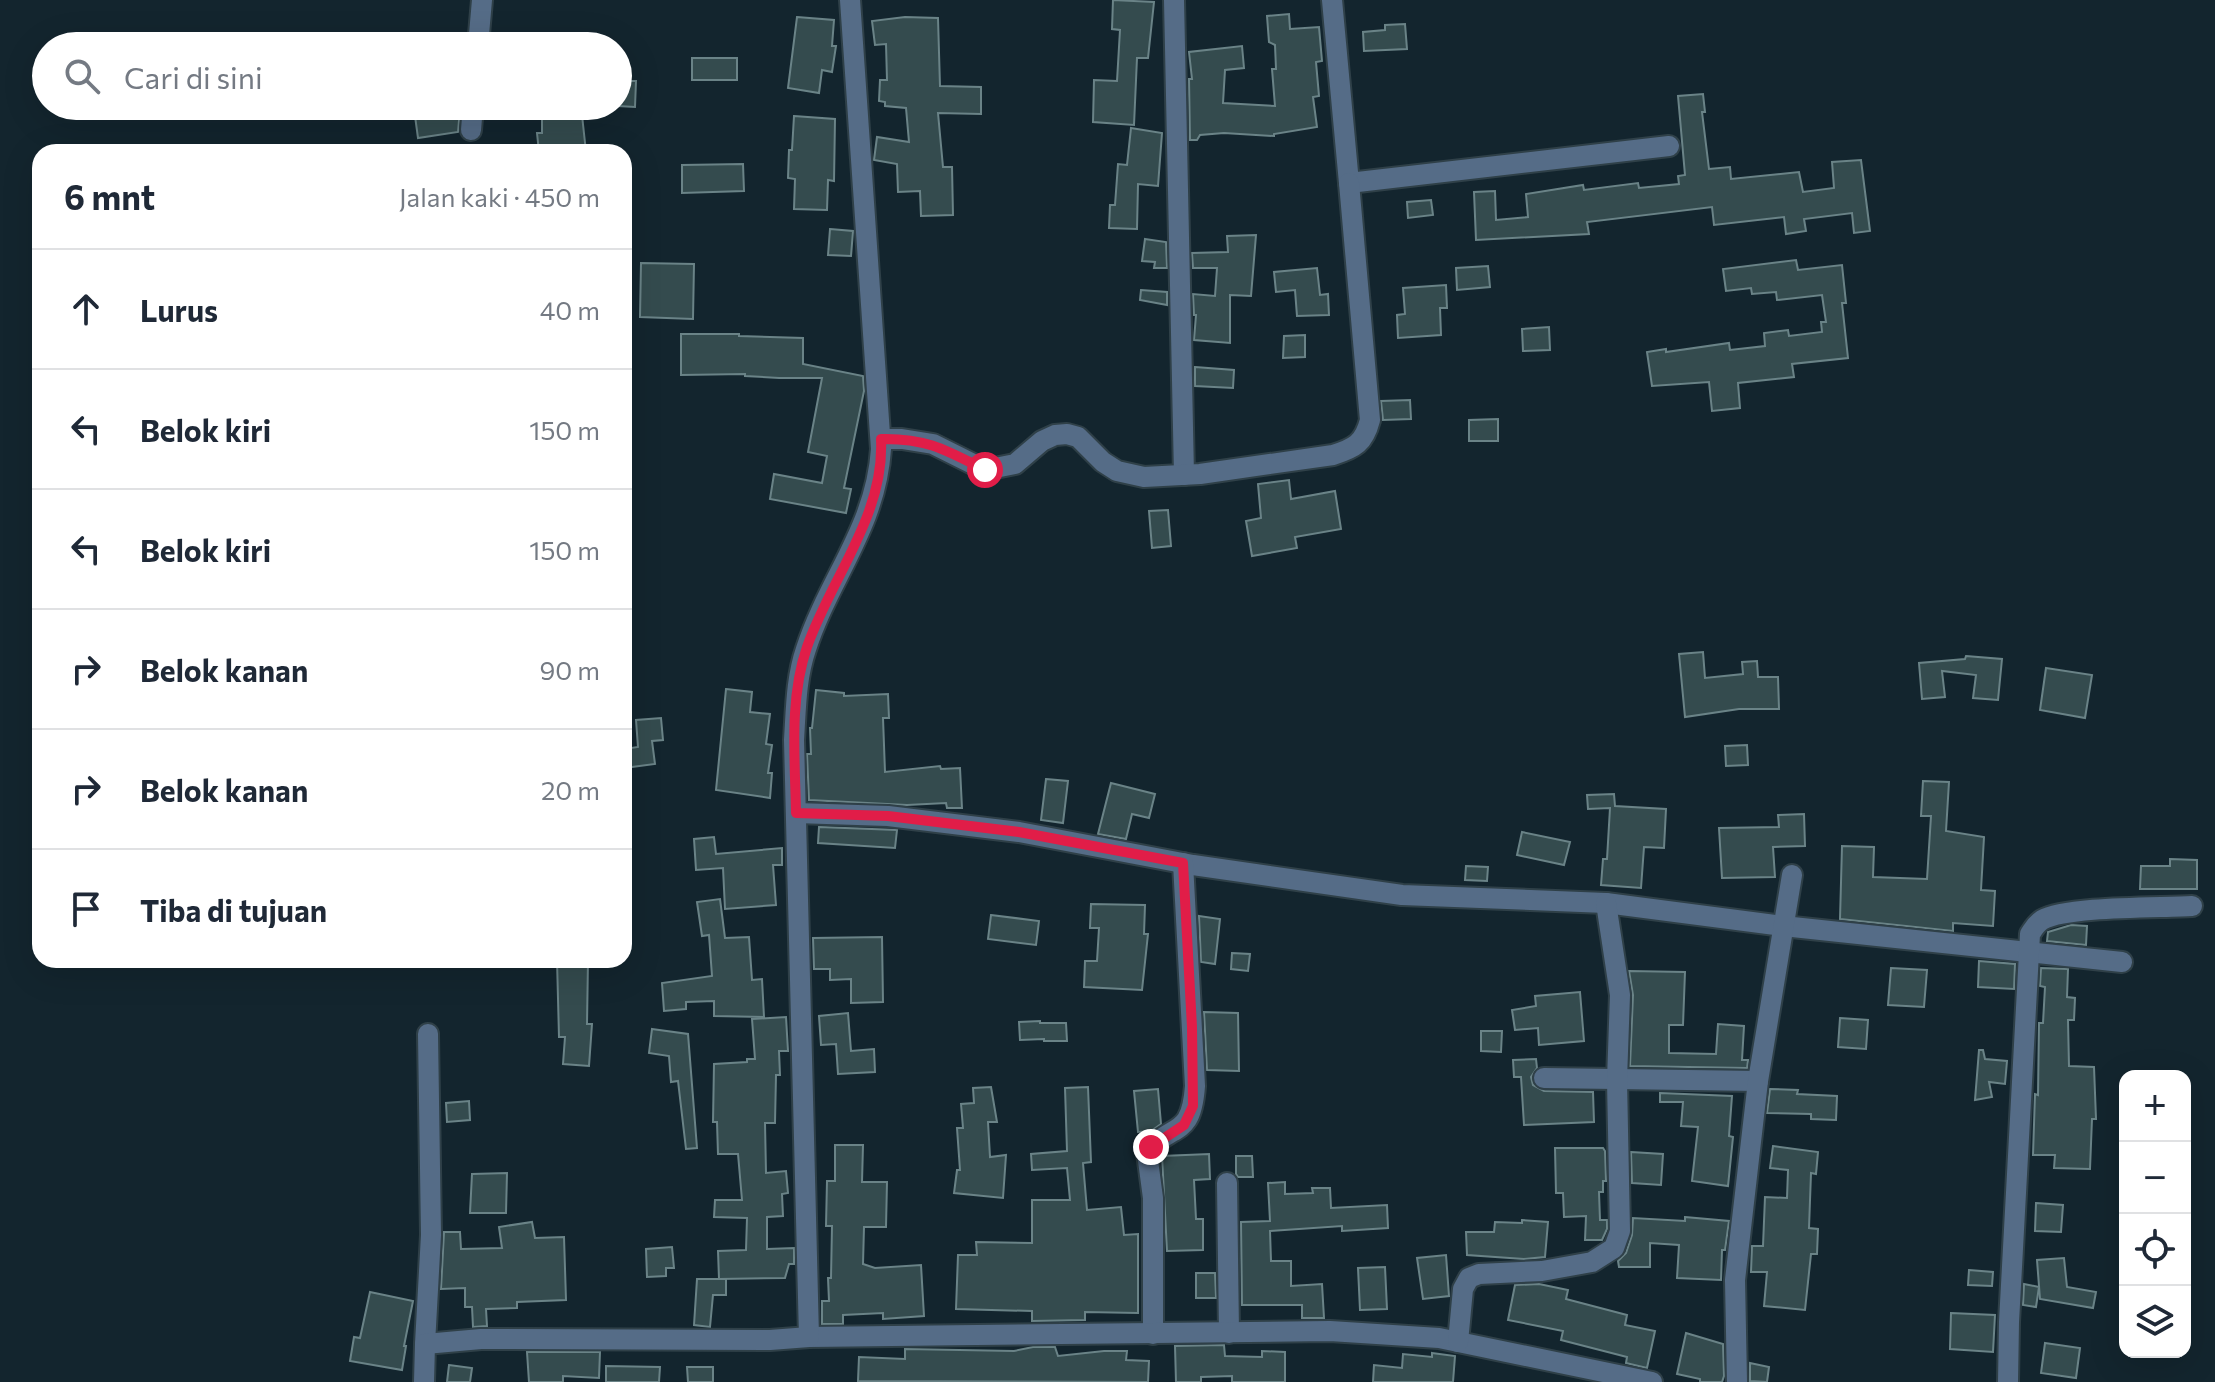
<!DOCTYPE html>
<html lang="id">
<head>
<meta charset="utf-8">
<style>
	:root { --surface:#fff; --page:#f6f6f7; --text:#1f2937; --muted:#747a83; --line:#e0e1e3 }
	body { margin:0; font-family:Commissioner,sans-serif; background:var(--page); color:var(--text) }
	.controls { position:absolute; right:24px; bottom:24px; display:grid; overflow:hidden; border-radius:16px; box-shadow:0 8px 32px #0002 }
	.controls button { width:72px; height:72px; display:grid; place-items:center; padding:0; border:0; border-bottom:2px solid var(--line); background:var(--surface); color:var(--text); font:40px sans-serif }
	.stop { position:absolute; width:24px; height:24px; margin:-18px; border:6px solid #e11d48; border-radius:50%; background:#fff }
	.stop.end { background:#e11d48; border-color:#fff; box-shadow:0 2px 8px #0008 }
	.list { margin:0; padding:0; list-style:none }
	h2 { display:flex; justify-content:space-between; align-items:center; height:104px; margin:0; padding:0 32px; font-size:34px }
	h2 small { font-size:26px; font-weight:400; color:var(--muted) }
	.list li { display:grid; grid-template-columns:52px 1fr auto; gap:24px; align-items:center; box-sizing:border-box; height:120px; padding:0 32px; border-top:2px solid var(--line) }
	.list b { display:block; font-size:30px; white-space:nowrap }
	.list em { font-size:26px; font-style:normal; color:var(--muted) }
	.icon { flex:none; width:44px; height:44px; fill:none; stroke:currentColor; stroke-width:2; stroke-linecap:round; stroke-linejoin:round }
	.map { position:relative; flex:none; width:2215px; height:1382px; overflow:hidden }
	.search { position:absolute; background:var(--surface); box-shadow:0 8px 32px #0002; left:32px; top:32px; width:600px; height:88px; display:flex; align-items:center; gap:20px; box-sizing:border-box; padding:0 28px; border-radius:44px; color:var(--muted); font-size:30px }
	.panel { position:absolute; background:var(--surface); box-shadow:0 8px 32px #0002; left:32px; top:144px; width:600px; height:824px; border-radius:24px }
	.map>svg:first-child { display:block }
	.building { fill:#344b4e; stroke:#6a8387; stroke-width:2 }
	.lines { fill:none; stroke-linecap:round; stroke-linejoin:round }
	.minor-casing { stroke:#2f4048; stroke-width:24 }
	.minor { stroke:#556c87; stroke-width:20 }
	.route { stroke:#e11d48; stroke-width:10 }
</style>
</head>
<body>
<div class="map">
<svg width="2215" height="1382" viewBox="0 0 2215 1382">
	<rect width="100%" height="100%" fill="#13252e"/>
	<g class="building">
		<path d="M1113,0L1154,2L1148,58H1137L1134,125L1093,122L1094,80L1117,81L1120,30L1112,29Z"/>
		<path d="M1289,14L1290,29L1319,27L1322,61L1316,62L1319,96L1313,97L1317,127L1274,134V136L1224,133L1200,135L1197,140H1190L1189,79H1192L1189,52L1242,46L1244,68L1225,70L1223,103L1275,106L1272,69H1276L1275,45L1269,42L1267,16Z"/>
		<path d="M797,17L834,20L832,46H836L832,72L822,70L819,93L788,88Z"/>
		<path d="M905,17L938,18L940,86L981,87V114L938,113L943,167H952L953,215L921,216L920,191L898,192L897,164L874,160L877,137L909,142L906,108L885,106V102L879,101L880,80H887L886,44L875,45L872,21Z"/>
		<path d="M1405,24L1407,49L1364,51L1363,32L1385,30V25Z"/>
		<rect x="692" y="58" width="45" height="22"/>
		<path d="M618,81H636L635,107L618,106Z"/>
		<path d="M1703,94L1705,112H1702L1709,169L1730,167L1731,179L1799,172L1803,192L1834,188L1832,162L1861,160L1870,231L1854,233L1852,213L1804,219L1806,231L1786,234L1784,217L1714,225L1712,207L1587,222L1589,234L1476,240L1474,192L1495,191L1496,220L1528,217L1526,194L1583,185L1584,190L1638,183L1639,188L1679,184L1678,176L1685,175L1678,96Z"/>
		<path d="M542,106H581L586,152H539L537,133H542Z"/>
		<path d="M460,109L458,132L418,138L415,116Z"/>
		<path d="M794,116L835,119L834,181L828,180L827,210L794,209L795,179L788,178L789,150H792Z"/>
		<path d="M1131,128L1162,133L1158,186L1138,184L1137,229L1109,228L1110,205H1115L1118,164L1127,165Z"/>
		<path d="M743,164L744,191L682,193V165Z"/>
		<path d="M1431,200L1433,215L1408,218L1407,202Z"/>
		<path d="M830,229L853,231L851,256L828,255Z"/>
		<path d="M1256,235L1251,296L1230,295V343L1194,340L1196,315H1194L1193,294L1215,296L1217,268H1193L1192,253L1228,252L1227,236Z"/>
		<path d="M1145,239L1166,242L1167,268H1154L1155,262L1142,261Z"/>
		<path d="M1796,260L1798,270L1842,265L1846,303H1842L1848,358L1792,364L1794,377L1738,383L1740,408L1712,411L1709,382L1652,386L1647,352L1666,349V352L1729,343L1730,350L1765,346L1764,333L1788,330L1789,336L1822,332L1821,322H1826L1822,295L1777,300L1776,292L1752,294L1751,288L1726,291L1723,269Z"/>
		<path d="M641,263L694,264L693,319L640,317Z"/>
		<path d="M1488,266L1490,287L1457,290L1456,268Z"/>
		<path d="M1317,268L1320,295L1328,294L1329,315L1297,316L1295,290L1276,292L1274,272Z"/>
		<path d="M1446,285L1447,308H1440L1441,335L1398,338L1397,315L1405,314L1403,288Z"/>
		<path d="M1141,290L1167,292V305L1140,300Z"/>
		<path d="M1549,327L1550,350L1523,351L1522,329Z"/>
		<path d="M681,334H739V336L803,338V364L863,376L864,391L844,488L851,489L846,513L770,499L774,474L822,483L827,456L808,452L822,378H779L745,376V374L681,375Z"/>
		<path d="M1305,335V357L1283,358L1284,336Z"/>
		<path d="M1195,367L1234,370L1233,388L1195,386Z"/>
		<path d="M1410,400L1411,419L1383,420L1381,401Z"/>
		<path d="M1498,419V441H1469V420Z"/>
		<path d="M1289,480L1291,499L1335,491L1341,529L1295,537L1297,548L1252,556L1246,521L1261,518L1258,484Z"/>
		<path d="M1168,510L1171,546L1152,548L1149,511Z"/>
		<path d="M1703,652L1705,678L1743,674L1742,662L1757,661L1758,677H1778L1779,709H1739L1685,717L1679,654Z"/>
		<path d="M1966,656L2002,659L1998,700L1973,698L1976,675L1942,671L1945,697L1922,699L1919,663L1965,659Z"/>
		<path d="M2046,668L2092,675L2085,718L2040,710Z"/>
		<path d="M726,689L752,692L750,712L770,714L766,744L772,745L768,773H772L770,798L716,790Z"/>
		<path d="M816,690L844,693V696L888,694L889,718H883L885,772L940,766L941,769L960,768L962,808H947L946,803L907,805L809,800L807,754H811L810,728H812Z"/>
		<path d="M661,718L663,740L652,741L655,764L624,768V749L638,747L636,720Z"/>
		<path d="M1747,745L1748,765L1726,766L1725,746Z"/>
		<path d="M1046,779L1068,781L1063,823L1041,820Z"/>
		<path d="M1923,781L1949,782L1946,831L1984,837L1981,890L1995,891L1993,926L1953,923V931L1840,919L1842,846L1874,847L1873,877L1927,879L1931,816H1921Z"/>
		<path d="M1111,783L1155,794L1149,818L1132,814L1126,839L1098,834Z"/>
		<path d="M1614,794L1615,806L1666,809L1664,848L1644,847L1641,888L1601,885L1603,859H1607L1610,808L1588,809L1587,795Z"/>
		<path d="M1804,814L1805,846L1773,847L1775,877L1722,878L1719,828L1779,827L1778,815Z"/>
		<path d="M819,827L897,830L895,848L818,843Z"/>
		<path d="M1522,832L1570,842L1564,865L1517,855Z"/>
		<path d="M714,837L716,854L782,848V865H773L776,905L725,909L723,868L696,870L694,839Z"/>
		<path d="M2170,859L2197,860V889H2140L2141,866H2170Z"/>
		<path d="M1466,866L1488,867L1487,881L1465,880Z"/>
		<path d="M720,899L725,938L749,937L752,980L762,979L764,1017L714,1016V1001L686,1002V1009L664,1011L662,983L712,976L709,935L702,936L697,902Z"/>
		<path d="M1091,904L1145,905L1144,934H1148L1142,990L1084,987L1085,961H1097L1099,928H1090Z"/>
		<path d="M991,915L1039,921L1036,945L988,939Z"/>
		<path d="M1199,916L1220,919L1215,964L1201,962Z"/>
		<path d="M2071,925L2087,926L2086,945L2047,941L2048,932Z"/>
		<path d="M882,937L883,1002L851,1003V979L830,980V969H814L813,938Z"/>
		<path d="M1232,953L1250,954L1248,971L1231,969Z"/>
		<path d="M557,960H588L587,1024H592L589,1066L563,1064L565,1037H559Z"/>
		<path d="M1979,961L2015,964L2014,989L1978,987Z"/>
		<path d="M1891,968L1927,970L1924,1007L1888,1005Z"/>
		<path d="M2041,968L2068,969L2067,997L2075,998L2074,1020H2068L2069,1066L2094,1067L2096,1119H2092L2090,1169L2054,1168L2055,1155H2033L2035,1094L2038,1095L2039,1023H2043L2045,987L2040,986Z"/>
		<path d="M1629,971L1685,972L1683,1025H1669V1053L1716,1054L1718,1024L1744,1026L1742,1060H1748L1747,1068L1630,1066L1633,995Z"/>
		<path d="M1580,992L1584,1041L1539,1045L1538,1028L1515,1030L1512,1010L1536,1006L1535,996Z"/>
		<path d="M1204,1012L1238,1013L1239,1071L1207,1070Z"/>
		<path d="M848,1013L851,1051L874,1049L875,1072L838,1074L836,1044L821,1045L819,1016Z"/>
		<path d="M786,1017L788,1051H779L780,1075H776L775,1123H765L766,1173L786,1171L788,1193L782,1194L783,1216L767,1217V1249L794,1248V1264H789L785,1278L719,1279L718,1251L746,1250L747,1218L714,1217L715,1200H742L738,1154H718L717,1122H713L714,1064L747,1062V1059H755L752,1019Z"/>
		<path d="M1840,1018L1868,1020L1866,1049L1838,1047Z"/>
		<path d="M1040,1021V1023H1066L1067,1041H1044V1039L1020,1040L1019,1022Z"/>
		<path d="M652,1029L688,1034L697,1148L686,1149L678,1081L671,1082L669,1056L649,1053Z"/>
		<path d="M1481,1031H1502L1501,1052L1481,1051Z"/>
		<path d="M1979,1050H1983L1985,1059L2007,1061L2005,1084L1989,1082L1992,1097L1975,1100Z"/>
		<path d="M1536,1059L1537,1068L1531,1077L1533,1085L1544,1091L1593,1092L1594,1122L1524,1125L1521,1077H1514L1513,1060Z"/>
		<path d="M991,1087L997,1122H988L990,1157L1006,1155L1003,1198L954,1193L957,1170H960L957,1128H963L961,1104L974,1103L973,1088Z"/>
		<path d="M1088,1087L1091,1162L1083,1163L1087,1210L1121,1207L1124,1235L1138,1234V1313L1085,1312V1320L1032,1321V1311L956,1309L958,1255H977L976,1242L1032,1243V1200H1070L1067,1168L1032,1170L1031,1154L1067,1151L1065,1088Z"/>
		<path d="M1158,1089L1161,1124L1151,1131L1138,1132L1134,1091Z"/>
		<path d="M1770,1089L1798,1090L1797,1094L1837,1096L1836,1120L1811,1119V1114L1767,1113Z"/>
		<path d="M1660,1093L1732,1096L1729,1136L1733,1137L1728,1186L1692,1181L1698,1127L1681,1126L1683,1102H1660Z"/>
		<path d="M469,1101L470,1120L447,1122L446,1103Z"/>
		<path d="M835,1145H863L862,1182H887L886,1227H864L863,1264L875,1268L921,1265L924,1316L883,1319V1313L843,1315V1324H822V1301H829L828,1278H831L832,1226H826L827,1181H835Z"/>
		<path d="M1773,1146L1818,1152L1816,1174L1811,1173L1809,1228L1818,1229L1817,1254H1811L1805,1310L1764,1306L1767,1272H1751L1752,1246H1763L1765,1197L1787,1198L1788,1170L1770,1168Z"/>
		<path d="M1555,1148H1603L1605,1151L1606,1181H1603V1192H1599L1600,1220H1607V1229L1602,1240H1585L1586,1216L1564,1217L1563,1193H1556Z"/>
		<path d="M1631,1152L1663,1154L1661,1185L1632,1183Z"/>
		<path d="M1209,1154L1210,1179L1194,1180L1196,1219H1203V1250L1167,1251L1162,1156Z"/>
		<path d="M1236,1156H1252L1253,1177H1238L1236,1174Z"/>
		<path d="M507,1173L506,1213H470L472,1174Z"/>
		<path d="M1285,1182V1194L1313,1193L1312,1188H1330L1331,1208L1387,1205L1388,1228L1342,1231V1226L1270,1231L1271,1261H1291V1286L1322,1284L1324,1318H1302V1305H1242L1241,1222L1270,1221L1268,1183Z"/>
		<path d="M2036,1203L2063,1205L2061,1232L2035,1231Z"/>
		<path d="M1685,1217L1729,1221L1725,1250H1722L1721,1280L1677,1278L1679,1245L1650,1243V1267H1619L1618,1261L1626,1253L1632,1235L1633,1218L1685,1221Z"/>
		<path d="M1522,1220L1548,1222L1545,1257L1524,1259L1467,1255L1466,1232H1494L1495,1222L1522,1223Z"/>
		<path d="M532,1222L535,1238L564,1237L566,1300L517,1302V1308L486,1309L487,1326L473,1327L472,1307H465V1288L441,1289L444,1232H460L461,1249L502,1248L499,1227Z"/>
		<path d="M672,1247L674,1268H666V1276L647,1277L646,1249Z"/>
		<path d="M1446,1255L1449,1296L1423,1299L1417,1258Z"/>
		<path d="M2064,1258L2067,1287L2096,1292L2093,1308L2040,1299L2037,1260Z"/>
		<path d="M1385,1267L1387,1309L1360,1310L1358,1268Z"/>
		<path d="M1969,1270L1993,1272L1992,1286L1968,1285Z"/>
		<path d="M1196,1273H1215L1216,1298H1196Z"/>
		<path d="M697,1279H726V1295H713L710,1327L694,1325Z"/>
		<path d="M1539,1284L1568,1290L1566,1299L1627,1315L1625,1325L1655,1331L1647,1368L1626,1363L1627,1357L1561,1340L1563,1331L1508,1320L1515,1285Z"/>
		<path d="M2024,1284L2039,1287L2036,1307L2023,1305Z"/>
		<path d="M370,1292L413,1301L404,1346H406L402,1370L350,1361L354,1337L360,1338Z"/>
		<path d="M1951,1313L1995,1315L1993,1352L1950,1349Z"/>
		<path d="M1686,1333L1723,1344L1724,1376L1722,1382H1700V1379L1677,1374Z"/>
		<path d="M2045,1343L2080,1348L2076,1378L2041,1373Z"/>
		<path d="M1224,1345L1225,1356L1262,1357V1351L1285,1352V1382H1232V1376L1201,1377V1382H1176L1175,1346Z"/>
		<path d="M1033,1347H1055L1058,1356L1104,1351H1127L1126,1360L1149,1361L1148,1382L858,1381L859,1357L905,1359V1349L1014,1351Z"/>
		<path d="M527,1352H600L599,1378L563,1376V1382H529Z"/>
		<path d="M1432,1353L1455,1356L1453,1382H1373L1374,1365L1402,1368L1403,1354L1432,1357Z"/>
		<path d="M1750,1363L1769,1367L1767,1382L1750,1381Z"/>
		<path d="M449,1365L472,1368L470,1382H447Z"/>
		<path d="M606,1366L660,1367L659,1382H606Z"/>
		<path d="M687,1367H713V1382H688Z"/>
	</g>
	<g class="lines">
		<defs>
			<g id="minor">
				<path d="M1174,0L1184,475"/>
				<path d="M1332,0L1349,183L1669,146"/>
				<path d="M478,46L482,0"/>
				<path d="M471,130L473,106"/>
				<path d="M881,439H902L933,444L985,470L1015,464L1042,441L1055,435L1067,434L1078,437L1103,462L1117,471L1144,477L1200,474L1333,455C1355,448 1364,443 1370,420L1349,183"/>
				<path d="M796,813L888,816L1019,832L1193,865L1402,895L1606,903L1783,926L2122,962"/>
				<path d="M1544,1078L1758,1081"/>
				<path d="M1227,1183L1229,1333"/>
				<path d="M1153,1334V1198L1147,1153C1172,1121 1191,1140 1195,1086L1183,863"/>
				<path d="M809,1337L1330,1331L1439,1338L1652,1382"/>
				<path d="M1458,1342L1463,1289L1469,1278L1479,1274L1542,1271L1592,1262L1614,1248L1620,1231L1617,1080L1620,995L1606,903"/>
				<path d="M425,1344L431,1235L428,1034"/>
				<path d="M424,1382L425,1344L481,1339L770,1340L809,1337L794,740C796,709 796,678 806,649C829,578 876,527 881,449L850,0"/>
				<path d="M1737,1382L1735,1280L1758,1081L1792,875"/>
				<path d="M2008,1382L2009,1322L2030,934C2034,928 2036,924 2042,920C2067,906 2159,908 2192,906"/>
			</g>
		</defs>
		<use href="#minor" class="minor-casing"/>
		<use href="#minor" class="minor"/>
	</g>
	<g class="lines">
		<path class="route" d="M985,470C946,450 926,438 881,439C885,515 831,578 807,647C789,699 795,758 796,813L888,816L1019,832L1183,863L1192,1027L1193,1106L1184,1125L1151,1147"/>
	</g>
</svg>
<div class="controls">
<button>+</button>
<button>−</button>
<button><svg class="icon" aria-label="locate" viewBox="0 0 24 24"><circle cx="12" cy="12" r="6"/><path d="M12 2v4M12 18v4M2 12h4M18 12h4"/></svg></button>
<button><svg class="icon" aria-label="layers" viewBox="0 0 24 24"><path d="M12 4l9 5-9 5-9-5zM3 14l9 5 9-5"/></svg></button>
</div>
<div class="stop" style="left:985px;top:470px"></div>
<div class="stop end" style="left:1151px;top:1147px"></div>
<div class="search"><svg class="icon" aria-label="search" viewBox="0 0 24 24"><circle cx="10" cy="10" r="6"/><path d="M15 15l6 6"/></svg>Cari di sini</div>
<section class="panel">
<h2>6 mnt<small>Jalan kaki · 450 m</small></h2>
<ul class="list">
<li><svg class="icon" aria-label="ahead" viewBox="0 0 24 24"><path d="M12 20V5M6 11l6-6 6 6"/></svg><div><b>Lurus</b></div><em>40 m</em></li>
<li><svg class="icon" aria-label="left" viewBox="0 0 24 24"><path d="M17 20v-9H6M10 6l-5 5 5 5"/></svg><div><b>Belok kiri</b></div><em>150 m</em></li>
<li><svg class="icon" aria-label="left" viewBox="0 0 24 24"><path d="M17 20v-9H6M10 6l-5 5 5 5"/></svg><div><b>Belok kiri</b></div><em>150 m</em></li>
<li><svg class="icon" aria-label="right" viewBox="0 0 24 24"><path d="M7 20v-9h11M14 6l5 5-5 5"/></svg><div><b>Belok kanan</b></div><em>90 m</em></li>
<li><svg class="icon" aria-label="right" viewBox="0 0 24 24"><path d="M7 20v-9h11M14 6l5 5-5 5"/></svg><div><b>Belok kanan</b></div><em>20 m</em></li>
<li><svg class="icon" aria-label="arrive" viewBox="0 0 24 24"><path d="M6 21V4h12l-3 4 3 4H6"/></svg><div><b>Tiba di tujuan</b></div></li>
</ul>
</section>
</div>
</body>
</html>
